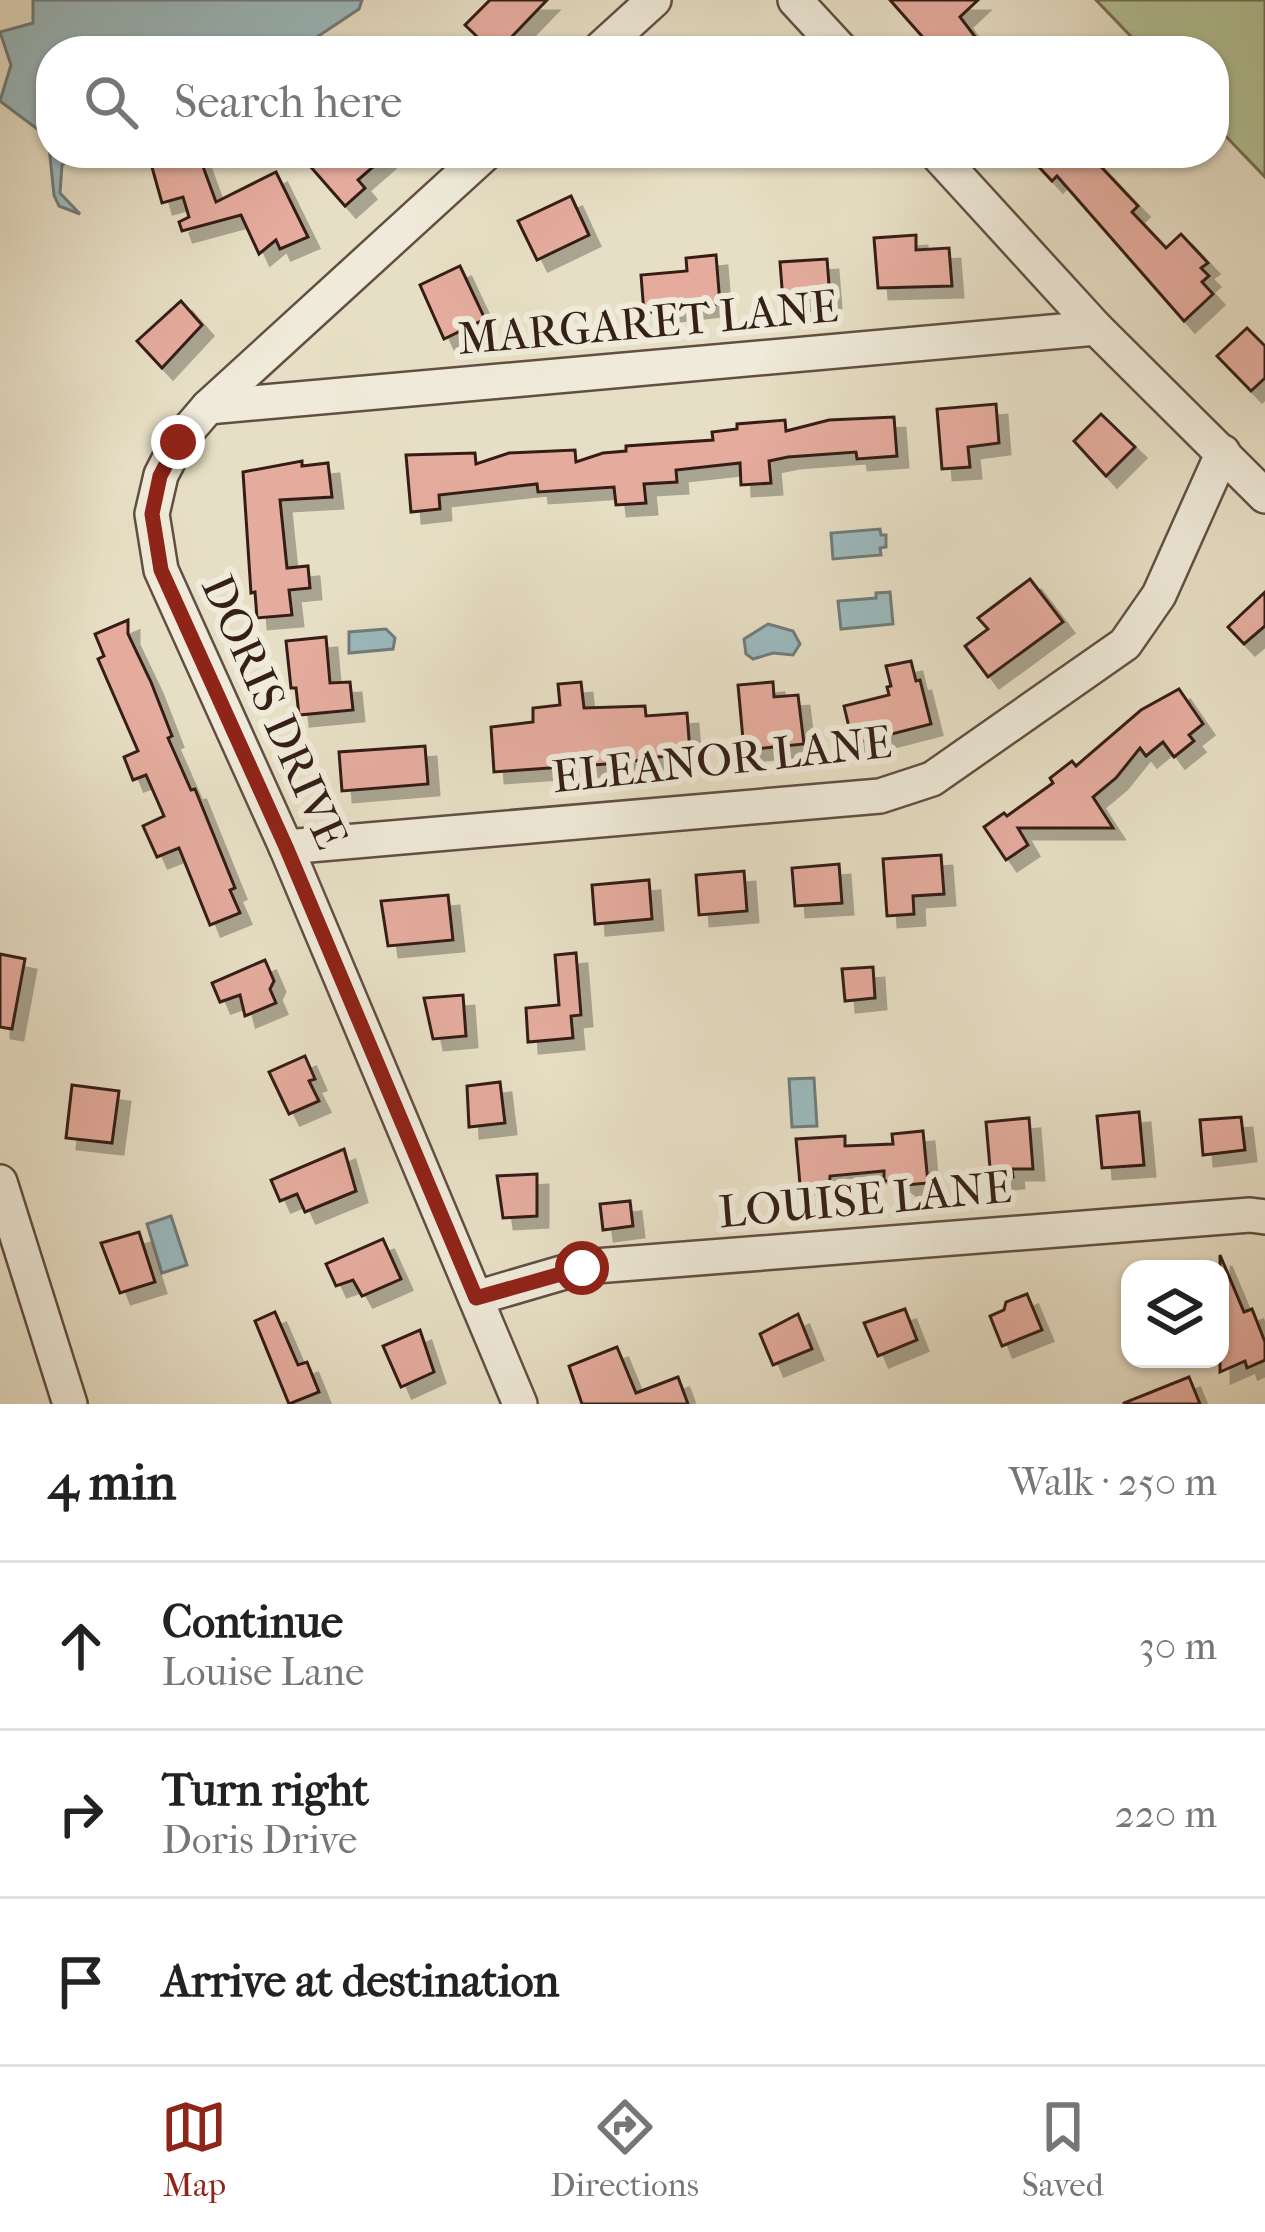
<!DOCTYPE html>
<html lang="en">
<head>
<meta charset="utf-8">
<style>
	:root { --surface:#fff; --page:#f6f6f6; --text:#222; --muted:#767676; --line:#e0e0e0; --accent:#8f2418 }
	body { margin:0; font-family:"IM FELL French Canon",serif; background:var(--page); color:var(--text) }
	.controls { position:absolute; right:36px; bottom:36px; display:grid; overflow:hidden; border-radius:24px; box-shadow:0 3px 9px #0004 }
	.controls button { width:108px; height:108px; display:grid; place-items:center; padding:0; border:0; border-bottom:3px solid var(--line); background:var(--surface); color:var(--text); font:60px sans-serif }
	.stop { position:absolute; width:36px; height:36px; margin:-27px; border:9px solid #8f2418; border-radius:50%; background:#fff }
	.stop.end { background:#8f2418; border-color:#fff; box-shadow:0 3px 12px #0008 }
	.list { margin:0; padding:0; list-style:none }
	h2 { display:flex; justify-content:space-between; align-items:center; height:156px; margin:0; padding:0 48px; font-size:51px }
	h2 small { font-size:39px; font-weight:400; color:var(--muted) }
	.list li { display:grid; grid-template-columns:78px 1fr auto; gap:36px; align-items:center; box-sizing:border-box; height:168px; padding:0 48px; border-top:3px solid var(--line) }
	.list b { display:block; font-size:45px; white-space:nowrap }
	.list p { margin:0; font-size:39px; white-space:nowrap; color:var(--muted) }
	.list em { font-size:39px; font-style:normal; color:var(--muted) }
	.icon { flex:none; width:66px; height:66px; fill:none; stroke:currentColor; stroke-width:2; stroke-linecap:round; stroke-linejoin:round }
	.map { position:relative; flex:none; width:1265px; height:1404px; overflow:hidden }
	.search { position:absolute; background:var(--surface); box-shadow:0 3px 9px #0004; left:36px; right:36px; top:36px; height:132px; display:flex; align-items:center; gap:30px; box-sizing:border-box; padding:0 42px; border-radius:48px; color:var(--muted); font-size:45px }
	.sheet { height:660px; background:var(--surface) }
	nav { display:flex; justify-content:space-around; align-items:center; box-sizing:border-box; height:168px; border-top:3px solid var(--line); background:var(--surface); font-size:33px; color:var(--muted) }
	nav a { display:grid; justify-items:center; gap:6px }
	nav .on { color:var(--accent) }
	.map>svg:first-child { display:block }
	.green { fill:#b3c296; stroke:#747056; stroke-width:3 }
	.water { fill:#9bbabe; stroke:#727c7b; stroke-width:3 }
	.building { fill:#e5ac9e; stroke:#351f17; stroke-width:3; filter:url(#shadow) }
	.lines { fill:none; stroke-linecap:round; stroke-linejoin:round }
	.minor-casing { stroke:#624f42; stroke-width:38 }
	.minor { stroke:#efead9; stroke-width:33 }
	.route { stroke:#8f2418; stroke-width:15 }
	.labels { text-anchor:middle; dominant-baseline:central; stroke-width:12; stroke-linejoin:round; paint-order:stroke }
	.street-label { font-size:45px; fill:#351f17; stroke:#efead9 }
</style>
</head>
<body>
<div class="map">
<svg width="1265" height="1404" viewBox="0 0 1265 1404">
	<defs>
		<filter id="shadow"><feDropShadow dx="11" dy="11" stdDeviation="0" flood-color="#0004"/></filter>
	</defs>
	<rect width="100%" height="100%" fill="#e7dfc5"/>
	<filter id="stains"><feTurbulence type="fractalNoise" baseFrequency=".00167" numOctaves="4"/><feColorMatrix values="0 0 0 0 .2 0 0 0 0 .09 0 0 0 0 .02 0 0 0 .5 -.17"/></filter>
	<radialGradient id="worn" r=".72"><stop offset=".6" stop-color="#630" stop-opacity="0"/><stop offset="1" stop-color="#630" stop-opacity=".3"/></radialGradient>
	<path class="green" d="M1096,0H1265V177L1214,124V51H1145Z"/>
	<g class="water">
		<path d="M33,0H362L359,9L296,51H51V153H79L62,165L60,193L80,214L59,206L54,195L48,137L0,101L11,65L0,32L33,23Z"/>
		<path d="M880,529L881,535H886V547L880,548L881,555L833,559L831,533Z"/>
		<path d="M890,592L893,624L841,629L838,601L876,598V593Z"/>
		<path d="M768,624L793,631L800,644L793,655L773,653L753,659L746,654L744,639Z"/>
		<path d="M386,629L395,638L393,649L349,653V632Z"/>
		<path d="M814,1078L817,1126L792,1127L789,1079Z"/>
		<path d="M171,1216L187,1265L162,1273L147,1224Z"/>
	</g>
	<g class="building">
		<path d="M490,0H547L498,51H492L465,25Z"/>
		<path d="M890,0H978L960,17L986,51H935Z"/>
		<path d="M148,153H198L216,202L276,172L308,237L280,249L276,240L259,254L241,215L182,231L179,222L189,217L183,197L162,203Z"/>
		<path d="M323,153H389L358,180L365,188L345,206L309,165Z"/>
		<path d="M1026,153H1088L1138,206L1132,212L1166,248L1181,234L1208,263L1201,268L1209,276L1202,282L1213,294L1184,321L1057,176L1052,181Z"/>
		<path d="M571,196L589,235L537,260L518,221Z"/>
		<path d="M916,235V250L949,248L952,286L878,288L874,238Z"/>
		<path d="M716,255L720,304L644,313L641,275L687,271L686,258Z"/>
		<path d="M827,259L830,297L783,301L780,262Z"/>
		<path d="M460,266L485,319L444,339L420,285Z"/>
		<path d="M181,301L202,325L162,368L137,341Z"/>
		<path d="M1247,328L1265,346V378L1251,391L1217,356Z"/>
		<path d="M996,404L999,443L968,447L970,467L942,469L937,409Z"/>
		<path d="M1101,414L1135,447L1106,476L1074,441Z"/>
		<path d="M894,417L897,456L857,459L856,452L788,457L769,461L771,483L741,485L740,463L676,470L677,482L644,484L646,503L616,505L614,487L538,492L537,484L439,495L440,509L411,512L406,455L475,453L476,464L509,453L575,450L576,462L603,453L626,451V446L713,440L712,432L737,429V424L785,420L786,431L829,420Z"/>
		<path d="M302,461V466L328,463L332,497L280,500L287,568L308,566L310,588L289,590L292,615L257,618L255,592L251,593L243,472Z"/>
		<path d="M1030,579L1063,622L988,677L965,646L988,629L978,618Z"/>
		<path d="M1265,592V626L1244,644L1228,627Z"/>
		<path d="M128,620V634L151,682L172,736L168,738L191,790L195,789L235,888L230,890L240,913L210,925L179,848L157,857L143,826L164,816L146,775L133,780L124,757L138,751L98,659L104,656L95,634Z"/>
		<path d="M326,637L330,683L350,682L353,710L299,715L296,688H291L286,641Z"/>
		<path d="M911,661L916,681L920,680L931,724L853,744L844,706L889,695L887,687L891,686L886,666Z"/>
		<path d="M581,682L584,708L645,706L646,716L687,713L690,752L621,763L494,772L491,727L533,722V708L560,705L558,684Z"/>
		<path d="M773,682L774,697L798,695L804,744L744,750L738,685Z"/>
		<path d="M1179,689L1203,724L1189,735L1194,741L1174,757L1163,742L1146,756L1140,748L1116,778L1093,797L1113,828H1018L1028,845L1006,860L984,827L1004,813L1007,816L1053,783L1050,778L1072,761L1076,766L1141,710Z"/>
		<path d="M425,746L428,784L342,791L339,752Z"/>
		<path d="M941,855L944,894L913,896L914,914L887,916L883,859Z"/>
		<path d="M839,864L842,903L795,906L792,868Z"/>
		<path d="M744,871L747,911L699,915L696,875Z"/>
		<path d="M649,880L652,919L595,924L592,885Z"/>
		<path d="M448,895L453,940L388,946L381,901Z"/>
		<path d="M576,953L581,1015L571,1016L573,1038L528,1042L526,1008L559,1005L555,955Z"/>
		<path d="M0,954L25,959L12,1029L0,1027Z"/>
		<path d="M265,960L274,981L270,989L276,1003L245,1016L240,995L220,1002L212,983Z"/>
		<path d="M873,967L875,998L845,1001L842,969Z"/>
		<path d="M463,995L466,1036L433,1039L424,998Z"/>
		<path d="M305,1056L315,1079L309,1081L319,1101L289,1114L269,1072Z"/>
		<path d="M500,1082L505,1123L469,1127L467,1086Z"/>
		<path d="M72,1085L119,1091L112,1143L66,1138Z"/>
		<path d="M1139,1112L1144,1165L1102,1168L1097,1116Z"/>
		<path d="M1241,1117L1245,1150L1203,1155L1200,1120Z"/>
		<path d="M1029,1118L1033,1169H1012L1013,1177L991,1179L986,1122Z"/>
		<path d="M923,1131L928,1183L906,1185L900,1180L884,1181V1171L830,1176L829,1194L801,1196L796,1139L845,1136V1146L893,1144L892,1134Z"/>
		<path d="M344,1149L356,1191L305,1212L297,1194L280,1201L271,1180Z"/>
		<path d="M537,1174V1216L503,1218L497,1176Z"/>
		<path d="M630,1201L633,1226L603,1230L600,1204Z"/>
		<path d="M139,1232L155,1282L120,1293L101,1243Z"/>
		<path d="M383,1239L401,1279L362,1296L353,1280L336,1286L326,1264Z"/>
		<path d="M1220,1255L1244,1312L1252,1309L1265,1342V1360L1247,1368L1245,1361L1220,1372Z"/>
		<path d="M1027,1294L1042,1330L1002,1346L990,1316L1004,1310L1006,1302Z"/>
		<path d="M905,1309L917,1340L878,1356L864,1323Z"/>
		<path d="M275,1312L298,1365L307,1362L319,1392L289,1404L255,1321Z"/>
		<path d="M798,1314L812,1349L773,1365L760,1334Z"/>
		<path d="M420,1330L434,1372L401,1387L383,1346Z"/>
		<path d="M617,1347L636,1393L678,1377L688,1404H582L569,1366Z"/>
		<path d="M1189,1377L1200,1404H1124V1403Z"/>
	</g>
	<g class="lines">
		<defs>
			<g id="minor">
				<path d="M795,0L842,51"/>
				<path d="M598,51L654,0"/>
				<path d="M486,153L208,407L178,442L161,475L152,514L161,570L286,847L520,1404"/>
				<path d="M936,153L1096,328L1265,496"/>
				<path d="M208,407L1096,328"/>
				<path d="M286,847L880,796L932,779L1125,644L1159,595L1223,452"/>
				<path d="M0,1182L70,1404"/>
				<path d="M476,1298L582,1267L1250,1215L1265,1217"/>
			</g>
		</defs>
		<use href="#minor" class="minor-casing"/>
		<use href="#minor" class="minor"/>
	</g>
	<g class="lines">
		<path class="route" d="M178,442L160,476L152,514L161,570L286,847L476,1298L582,1268"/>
	</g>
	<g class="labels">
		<g class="street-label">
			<text transform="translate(648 323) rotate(-5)">MARGARET LANE</text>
			<text transform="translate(274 712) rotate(66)">DORIS DRIVE</text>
			<text transform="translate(722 760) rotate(-6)">ELEANOR LANE</text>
			<text transform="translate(865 1200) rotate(-5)">LOUISE LANE</text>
		</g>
	</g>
	<rect width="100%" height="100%" filter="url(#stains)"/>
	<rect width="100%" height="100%" fill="url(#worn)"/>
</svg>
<div class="controls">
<button><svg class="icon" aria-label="layers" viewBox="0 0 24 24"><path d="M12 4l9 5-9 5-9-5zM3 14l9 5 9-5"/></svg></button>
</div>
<div class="stop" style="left:582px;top:1268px"></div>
<div class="stop end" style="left:178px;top:442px"></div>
<div class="search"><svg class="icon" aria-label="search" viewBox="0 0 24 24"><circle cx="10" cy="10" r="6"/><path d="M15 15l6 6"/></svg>Search here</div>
</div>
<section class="sheet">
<h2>4 min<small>Walk · 250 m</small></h2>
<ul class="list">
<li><svg class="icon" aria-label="ahead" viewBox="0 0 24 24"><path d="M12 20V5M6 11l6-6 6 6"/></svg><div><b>Continue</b><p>Louise Lane</p></div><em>30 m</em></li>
<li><svg class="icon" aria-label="right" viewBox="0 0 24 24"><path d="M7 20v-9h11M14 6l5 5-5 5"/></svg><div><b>Turn right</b><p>Doris Drive</p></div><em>220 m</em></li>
<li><svg class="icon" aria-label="arrive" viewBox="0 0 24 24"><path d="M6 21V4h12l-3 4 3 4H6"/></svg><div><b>Arrive at destination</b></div></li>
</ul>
</section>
<nav>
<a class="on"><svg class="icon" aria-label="map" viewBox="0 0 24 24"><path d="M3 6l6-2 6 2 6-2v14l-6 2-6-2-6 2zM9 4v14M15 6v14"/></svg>Map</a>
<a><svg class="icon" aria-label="directions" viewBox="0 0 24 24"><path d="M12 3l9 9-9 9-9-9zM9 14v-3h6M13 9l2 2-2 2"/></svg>Directions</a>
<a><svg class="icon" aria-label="saved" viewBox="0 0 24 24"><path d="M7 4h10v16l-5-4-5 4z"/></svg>Saved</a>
</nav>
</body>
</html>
